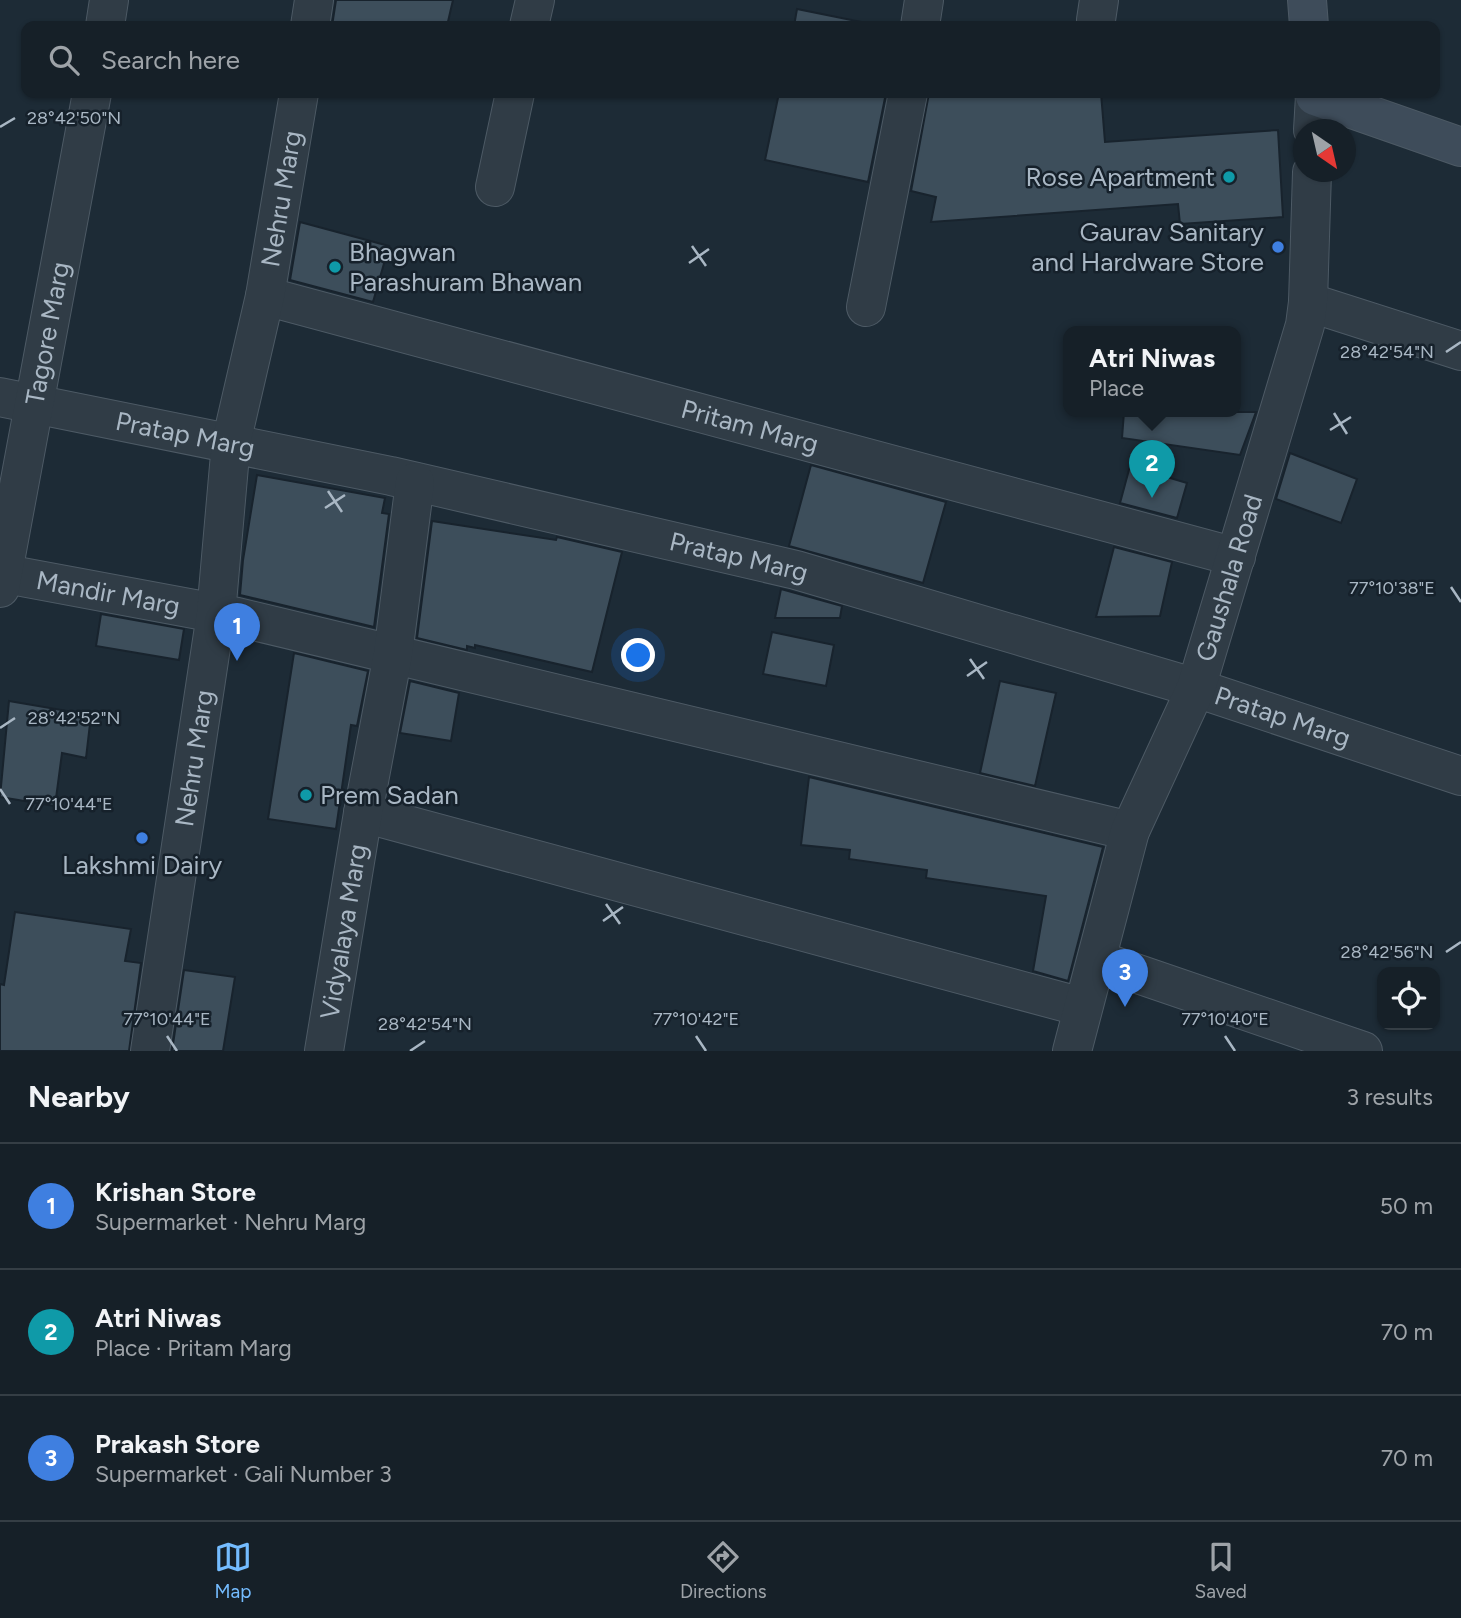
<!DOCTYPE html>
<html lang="en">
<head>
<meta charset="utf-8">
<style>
	:root { --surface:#162028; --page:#1f2830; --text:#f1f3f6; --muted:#9ea3a8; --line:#353e45; --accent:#74bcff }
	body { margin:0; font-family:Figtree,sans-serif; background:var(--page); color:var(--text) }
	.controls { position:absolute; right:21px; bottom:21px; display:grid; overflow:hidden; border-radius:14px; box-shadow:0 2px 5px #0004 }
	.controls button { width:63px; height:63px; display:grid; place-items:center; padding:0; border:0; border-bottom:2px solid var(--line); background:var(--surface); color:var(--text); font:35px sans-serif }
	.compass { position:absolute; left:1293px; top:119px; width:63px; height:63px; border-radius:50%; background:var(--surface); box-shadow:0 2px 5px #0004; rotate:146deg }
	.you { position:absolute; left:639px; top:656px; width:24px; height:24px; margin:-18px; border:5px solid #fff; border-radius:50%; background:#1a73e8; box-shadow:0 0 0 10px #1a73e833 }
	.badge { display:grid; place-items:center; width:46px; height:46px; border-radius:50%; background:var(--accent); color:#fff; font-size:23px; font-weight:700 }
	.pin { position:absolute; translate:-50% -58px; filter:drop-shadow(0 2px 4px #0008) }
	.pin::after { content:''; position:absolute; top:37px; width:24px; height:21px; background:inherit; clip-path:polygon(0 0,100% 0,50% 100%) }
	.popup { position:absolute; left:1063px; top:326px; width:178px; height:91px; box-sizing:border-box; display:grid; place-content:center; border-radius:14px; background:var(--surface); filter:drop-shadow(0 2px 5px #0005); font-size:23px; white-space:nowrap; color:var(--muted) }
	.popup b { font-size:26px; color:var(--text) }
	.popup::after { content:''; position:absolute; left:50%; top:100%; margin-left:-14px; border:14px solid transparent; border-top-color:var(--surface) }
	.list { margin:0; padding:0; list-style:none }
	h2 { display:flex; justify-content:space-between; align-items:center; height:91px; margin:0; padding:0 28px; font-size:30px }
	h2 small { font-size:23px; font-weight:400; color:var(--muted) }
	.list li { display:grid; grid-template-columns:46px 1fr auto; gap:21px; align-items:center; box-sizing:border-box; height:126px; padding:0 28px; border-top:2px solid var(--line) }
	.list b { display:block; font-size:26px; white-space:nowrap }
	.list p { margin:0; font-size:23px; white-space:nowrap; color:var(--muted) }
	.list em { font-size:23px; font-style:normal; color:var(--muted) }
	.icon { flex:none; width:38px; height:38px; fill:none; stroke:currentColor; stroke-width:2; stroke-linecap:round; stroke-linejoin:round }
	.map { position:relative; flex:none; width:1461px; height:1051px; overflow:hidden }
	.search { position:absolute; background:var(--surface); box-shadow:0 2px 5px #0004; left:21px; right:21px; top:21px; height:77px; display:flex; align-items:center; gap:18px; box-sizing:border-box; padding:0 24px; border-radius:14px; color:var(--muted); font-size:26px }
	.sheet { height:469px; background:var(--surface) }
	nav { display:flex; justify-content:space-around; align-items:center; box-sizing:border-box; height:98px; border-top:2px solid var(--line); background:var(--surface); font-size:19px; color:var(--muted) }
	nav a { display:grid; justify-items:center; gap:4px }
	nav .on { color:var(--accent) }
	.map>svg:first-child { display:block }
	.building { fill:#3d4e5b; stroke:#18232d; stroke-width:2 }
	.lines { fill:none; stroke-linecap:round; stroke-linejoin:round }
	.street-casing { stroke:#4d5a65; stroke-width:40 }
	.secondary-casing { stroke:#4d5a65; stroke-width:40 }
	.street { stroke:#303c46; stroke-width:38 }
	.secondary { stroke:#3e4c5a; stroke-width:38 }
	.ticks { fill:none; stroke:#a9b7c4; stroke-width:2.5 }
	.culture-dot { fill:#0f9aa8; stroke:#16212b; stroke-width:2.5 }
	.shop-dot { fill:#3f7fe0; stroke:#16212b; stroke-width:2.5 }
	.labels { text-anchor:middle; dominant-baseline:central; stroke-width:5; stroke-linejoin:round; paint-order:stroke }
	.poi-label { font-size:26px; fill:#a9b7c4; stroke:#16212b; text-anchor:end }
	.street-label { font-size:26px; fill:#a9b7c4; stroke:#16212b }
	.ticks-label { font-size:18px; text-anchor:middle; fill:#a9b7c4; stroke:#16212b; stroke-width:5; stroke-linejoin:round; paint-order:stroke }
</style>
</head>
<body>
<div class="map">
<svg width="1461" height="1051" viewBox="0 0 1461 1051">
	<rect width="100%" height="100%" fill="#1d2b36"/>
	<g class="building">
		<path d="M336,0H453L447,26H332Z"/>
		<path d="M797,9L881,26H794Z"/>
		<path d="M779,93H886L868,182L765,160Z"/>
		<path d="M929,93H1101L1105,142L1278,130L1283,217L1180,224L1178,204L931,222L936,197L911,191Z"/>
		<path d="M300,222L389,246L373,302L290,280Z"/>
		<path d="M1124,412H1256L1240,455L1122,438Z"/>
		<path d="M1290,453L1357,479L1341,523L1276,499Z"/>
		<path d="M811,465L946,502L923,583L789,546Z"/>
		<path d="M1130,466L1187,483L1177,518L1120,503Z"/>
		<path d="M257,475L385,498L382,513L389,514L374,627L240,595L243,560Z"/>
		<path d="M432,521L556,540L557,537L622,552L592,672L475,645V648L467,646V650L417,638Z"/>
		<path d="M1114,547L1172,562L1160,616L1096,617Z"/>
		<path d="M781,589L842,606L840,618H775Z"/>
		<path d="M101,614L184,629L179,660L96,646Z"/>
		<path d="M772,632L834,645L826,686L763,674Z"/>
		<path d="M294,653L368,671L357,726L351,725L336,829L268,819Z"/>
		<path d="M410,681L459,693L451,741L400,733Z"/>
		<path d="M1000,681L1056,693L1035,786L980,773Z"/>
		<path d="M9,701L91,715L86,758L62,753L55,806L0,797Z"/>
		<path d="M809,777L1103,847L1068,981L1033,971L1046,896L926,878L927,870L849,859L850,850L801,845Z"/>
		<path d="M15,912L131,929L125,961L141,963L129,1051H0V984L4,985Z"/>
		<path d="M184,970L235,977L223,1051H172Z"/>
	</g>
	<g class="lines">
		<defs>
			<g id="street">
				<path d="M1096,20L1099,0"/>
				<path d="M105,26L109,0"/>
				<path d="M310,26L314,0"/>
				<path d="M529,26L535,0"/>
				<path d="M920,26L924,0"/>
				<path d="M1313,130L1315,96"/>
				<path d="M495,187L515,93"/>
				<path id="s1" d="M265,296L1236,557"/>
				<path d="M1308,302L1461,351"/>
				<path d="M866,307L908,93"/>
				<path id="s2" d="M0,397L391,476L796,570L1196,688L1461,776"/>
				<path id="s3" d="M0,573L237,617L1130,831"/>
				<path id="s4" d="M0,588L92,93"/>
				<path d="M363,813L1082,1007"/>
				<path d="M1097,960L1363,1051"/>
				<path id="s5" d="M150,1051L216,614L231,443L265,296L299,93"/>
				<path id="s6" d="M324,1051L363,813L393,654L415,482"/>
				<path id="s7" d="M1072,1051L1130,831L1196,688L1305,325L1308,302L1312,172"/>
			</g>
			<g id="secondary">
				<path d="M1307,0L1309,26"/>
				<path d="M1314,93L1315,96L1461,147"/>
			</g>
		</defs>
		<use href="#street" class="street-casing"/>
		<use href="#secondary" class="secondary-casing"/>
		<use href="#street" class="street"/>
		<use href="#secondary" class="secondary"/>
	</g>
	<path class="ticks" d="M0,127L15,118M692,246L706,266M689,263L709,249M1446,352L1461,342M1334,413L1347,434M1330,430L1351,417M328,491L342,512M325,508L345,495M1451,587L1461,602M970,659L984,679M967,676L987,662M0,728L15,718M0,789L10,804M606,904L620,924M603,921L623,907M1446,952L1461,942M167,1036L177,1051M696,1036L706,1051M1225,1036L1235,1051M410,1051L425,1041"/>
	<g class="culture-dot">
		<circle cx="1229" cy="177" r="7"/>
		<circle cx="335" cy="267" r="7"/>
		<circle cx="306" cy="795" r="7"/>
	</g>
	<g class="shop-dot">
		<circle cx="1278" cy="247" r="7"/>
		<circle cx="142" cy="838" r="7"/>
	</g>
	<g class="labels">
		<g class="poi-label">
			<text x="1215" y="177">Rose Apartment</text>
			<text x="1264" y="232">Gaurav Sanitary<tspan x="1264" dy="30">and Hardware Store</tspan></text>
			<text x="349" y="252" text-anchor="start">Bhagwan<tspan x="349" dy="30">Parashuram Bhawan</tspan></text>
			<text x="320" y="795" text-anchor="start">Prem Sadan</text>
			<text x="142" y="865" text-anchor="middle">Lakshmi Dairy</text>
		</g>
		<g class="street-label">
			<text stroke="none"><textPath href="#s5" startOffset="863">Nehru Marg</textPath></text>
			<text stroke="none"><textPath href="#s4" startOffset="259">Tagore Marg</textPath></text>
			<text stroke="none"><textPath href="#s1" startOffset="502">Pritam Marg</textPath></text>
			<text stroke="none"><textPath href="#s2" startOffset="189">Pratap Marg</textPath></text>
			<text stroke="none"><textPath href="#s2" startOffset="756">Pratap Marg</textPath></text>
			<text stroke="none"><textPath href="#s7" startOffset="500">Gaushala Road</textPath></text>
			<text stroke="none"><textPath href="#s3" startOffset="110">Mandir Marg</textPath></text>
			<text stroke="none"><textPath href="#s2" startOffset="1323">Pratap Marg</textPath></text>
			<text stroke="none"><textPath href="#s5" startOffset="296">Nehru Marg</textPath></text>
			<text stroke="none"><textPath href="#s6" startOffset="121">Vidyalaya Marg</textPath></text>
		</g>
	</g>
	<g class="ticks-label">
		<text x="74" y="124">28°42'50"N</text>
		<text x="1387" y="358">28°42'54"N</text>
		<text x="1392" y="594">77°10'38"E</text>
		<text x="74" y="724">28°42'52"N</text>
		<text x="69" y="810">77°10'44"E</text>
		<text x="1387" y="958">28°42'56"N</text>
		<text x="167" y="1025">77°10'44"E</text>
		<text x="696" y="1025">77°10'42"E</text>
		<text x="1225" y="1025">77°10'40"E</text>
		<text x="425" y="1030">28°42'54"N</text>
	</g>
</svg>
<div class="controls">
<button><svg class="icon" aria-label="locate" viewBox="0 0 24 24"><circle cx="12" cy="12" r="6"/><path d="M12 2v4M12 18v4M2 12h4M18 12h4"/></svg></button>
</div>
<svg class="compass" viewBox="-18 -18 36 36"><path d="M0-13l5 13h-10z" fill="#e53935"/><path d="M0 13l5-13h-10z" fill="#9ea3a8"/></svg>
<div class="you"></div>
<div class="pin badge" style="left:237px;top:661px;background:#3f7fe0">1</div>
<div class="pin badge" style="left:1152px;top:498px;background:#0f9aa8">2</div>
<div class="popup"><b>Atri Niwas</b>Place</div>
<div class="pin badge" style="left:1125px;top:1007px;background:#3f7fe0">3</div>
<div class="search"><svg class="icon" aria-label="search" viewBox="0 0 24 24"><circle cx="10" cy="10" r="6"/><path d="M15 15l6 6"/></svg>Search here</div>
</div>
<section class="sheet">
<h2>Nearby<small>3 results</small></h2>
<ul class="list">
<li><span class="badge" style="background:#3f7fe0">1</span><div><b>Krishan Store</b><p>Supermarket · Nehru Marg</p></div><em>50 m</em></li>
<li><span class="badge" style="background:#0f9aa8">2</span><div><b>Atri Niwas</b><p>Place · Pritam Marg</p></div><em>70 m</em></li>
<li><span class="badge" style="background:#3f7fe0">3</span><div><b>Prakash Store</b><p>Supermarket · Gali Number 3</p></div><em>70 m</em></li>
</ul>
</section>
<nav>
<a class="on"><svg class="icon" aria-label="map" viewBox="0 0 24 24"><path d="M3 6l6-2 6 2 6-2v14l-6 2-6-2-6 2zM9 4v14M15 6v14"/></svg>Map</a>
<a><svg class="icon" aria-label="directions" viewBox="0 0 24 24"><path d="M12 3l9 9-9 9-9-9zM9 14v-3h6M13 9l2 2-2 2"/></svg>Directions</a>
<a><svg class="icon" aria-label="saved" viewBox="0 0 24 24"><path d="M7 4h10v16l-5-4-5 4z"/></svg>Saved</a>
</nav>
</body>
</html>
